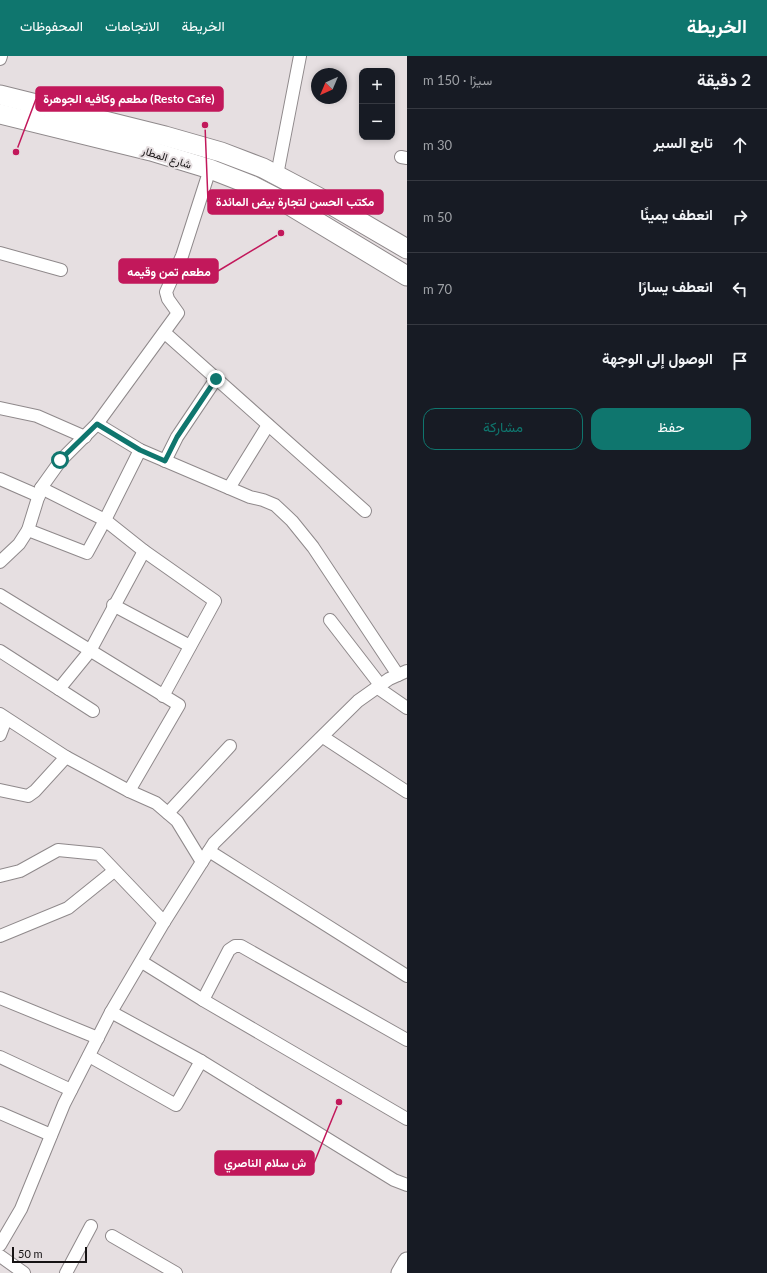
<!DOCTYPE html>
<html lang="ar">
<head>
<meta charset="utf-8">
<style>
	:root { --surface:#171b24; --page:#20242c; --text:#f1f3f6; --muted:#9ea1a6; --line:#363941; --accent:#0f766e }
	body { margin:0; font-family:Lato,Vazirmatn,sans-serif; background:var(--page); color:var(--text); direction:rtl }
	.controls { position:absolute; right:12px; top:12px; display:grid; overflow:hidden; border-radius:8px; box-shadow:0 2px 6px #0003 }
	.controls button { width:36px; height:36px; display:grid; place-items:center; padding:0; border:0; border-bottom:1px solid var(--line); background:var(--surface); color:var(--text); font:20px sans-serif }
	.compass { position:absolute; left:311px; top:12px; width:36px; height:36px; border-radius:50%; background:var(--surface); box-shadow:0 2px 6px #0003; rotate:224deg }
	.scale { position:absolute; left:12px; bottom:10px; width:75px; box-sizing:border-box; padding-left:4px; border:2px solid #161314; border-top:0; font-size:11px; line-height:14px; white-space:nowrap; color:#161314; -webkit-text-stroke:3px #e6dfe1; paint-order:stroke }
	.stop { position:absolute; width:12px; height:12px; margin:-9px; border:3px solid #0f766e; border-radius:50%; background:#fff }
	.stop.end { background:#0f766e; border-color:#fff; box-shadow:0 1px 4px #0008 }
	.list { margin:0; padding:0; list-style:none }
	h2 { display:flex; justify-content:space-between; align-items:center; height:52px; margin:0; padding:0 16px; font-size:17px }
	h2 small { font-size:13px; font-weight:400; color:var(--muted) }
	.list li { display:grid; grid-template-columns:26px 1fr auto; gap:12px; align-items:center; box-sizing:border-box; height:72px; padding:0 16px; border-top:1px solid var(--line) }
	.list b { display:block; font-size:15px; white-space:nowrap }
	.list em { font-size:13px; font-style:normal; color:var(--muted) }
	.actions { display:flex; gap:8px; padding:12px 16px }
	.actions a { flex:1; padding:9px 0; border:1px solid var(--accent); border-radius:12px; text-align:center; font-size:14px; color:var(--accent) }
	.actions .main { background:var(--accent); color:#fff }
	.icon { flex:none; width:22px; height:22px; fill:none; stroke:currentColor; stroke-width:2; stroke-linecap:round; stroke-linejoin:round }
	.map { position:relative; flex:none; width:407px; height:1217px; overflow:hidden; direction:ltr }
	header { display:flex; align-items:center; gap:24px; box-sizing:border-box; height:56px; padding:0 20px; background:var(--accent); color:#fff }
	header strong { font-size:19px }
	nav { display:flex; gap:22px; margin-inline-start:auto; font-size:14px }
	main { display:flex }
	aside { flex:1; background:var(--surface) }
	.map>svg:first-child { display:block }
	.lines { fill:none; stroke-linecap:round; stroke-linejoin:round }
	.street-casing { stroke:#8f898b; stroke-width:14 }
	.secondary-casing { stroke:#8f898b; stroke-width:19 }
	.primary-casing { stroke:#8f898b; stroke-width:21 }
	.street { stroke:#fff; stroke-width:12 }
	.secondary { stroke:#fff; stroke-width:17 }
	.primary { stroke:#fff; stroke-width:19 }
	.route { stroke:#0f766e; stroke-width:5 }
	.labels { text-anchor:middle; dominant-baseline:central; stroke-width:4; stroke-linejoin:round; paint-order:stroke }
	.street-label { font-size:11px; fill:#161314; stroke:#e6dfe1 }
	.leader { fill:none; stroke:#c2185b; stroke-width:1.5 }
	.callout-dot { fill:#c2185b; stroke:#e6dfe1; stroke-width:1.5 }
	.callout { fill:#c2185b; stroke:#c2185b; stroke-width:1.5 }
	.callout-label { font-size:12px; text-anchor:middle; font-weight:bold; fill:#fff }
</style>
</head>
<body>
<header>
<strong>الخريطة</strong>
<nav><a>الخريطة</a><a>الاتجاهات</a><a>المحفوظات</a></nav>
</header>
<main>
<aside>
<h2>2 دقيقة<small>سيرًا · 150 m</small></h2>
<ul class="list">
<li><svg class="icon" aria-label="ahead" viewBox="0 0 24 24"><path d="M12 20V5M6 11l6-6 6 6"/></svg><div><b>تابع السير</b></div><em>30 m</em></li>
<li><svg class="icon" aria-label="right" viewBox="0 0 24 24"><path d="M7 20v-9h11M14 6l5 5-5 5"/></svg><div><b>انعطف يمينًا</b></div><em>50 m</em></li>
<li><svg class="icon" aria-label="left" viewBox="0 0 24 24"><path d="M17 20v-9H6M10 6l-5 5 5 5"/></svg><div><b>انعطف يسارًا</b></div><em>70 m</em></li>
<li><svg class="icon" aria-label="arrive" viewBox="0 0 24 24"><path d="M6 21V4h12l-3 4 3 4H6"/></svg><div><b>الوصول إلى الوجهة</b></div></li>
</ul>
<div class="actions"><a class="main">حفظ</a><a>مشاركة</a></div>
</aside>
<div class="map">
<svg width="407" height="1217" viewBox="0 0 407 1217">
	<rect width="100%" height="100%" fill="#e6dfe1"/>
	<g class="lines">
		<defs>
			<g id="street">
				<path d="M0,3L1,0"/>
				<path d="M401,101L407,102"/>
				<path d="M277,119L300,0"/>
				<path d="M0,197L61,214"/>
				<path d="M165,277L365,455"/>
				<path d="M0,352L37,360L85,381"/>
				<path d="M97,368L140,394L250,441L263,444L275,449L292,465L313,491L398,619"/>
				<path d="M165,405L177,381L216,323"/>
				<path d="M0,423L39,440"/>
				<path d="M41,432L105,464L144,495L215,545L163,640"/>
				<path d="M229,432L268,369"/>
				<path d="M28,474L87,497L105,464L140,394"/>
				<path d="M0,506L19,488L28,474L41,432L61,404L97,368L178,257L168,243L166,236L182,200L210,113"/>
				<path d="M0,539L179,649L129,735"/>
				<path d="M113,549L190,590"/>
				<path d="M330,564L381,630"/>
				<path d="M0,595L93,655"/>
				<path d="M378,632L407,652"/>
				<path d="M59,633L90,595L144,495"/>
				<path d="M0,658L66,701L129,735L156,747L177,765L202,806"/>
				<path d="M0,679L6,663"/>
				<path d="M323,681L407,736"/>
				<path d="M0,734L28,740L35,735L66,701"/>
				<path d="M168,757L230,690"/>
				<path d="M209,795L407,920"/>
				<path d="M0,820L20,815L58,794L99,798L164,866"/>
				<path d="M0,880L68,852L114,815"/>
				<path d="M142,906L203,944L407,1063"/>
				<path d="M0,942L98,982"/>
				<path d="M203,944L229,894L235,890H241L407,984"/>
				<path d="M111,956L201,1005L394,1124L407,1129"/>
				<path d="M89,1000L176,1049L201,1005"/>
				<path d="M0,1001L71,1034"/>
				<path d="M0,1057L51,1079"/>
				<path d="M112,1180L176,1217"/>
				<path d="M0,1189L21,1153L64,1048L111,956L164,866L214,787L358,645L389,623L407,615"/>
				<path d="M0,1200L24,1217"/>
				<path d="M66,1217L91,1170"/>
			</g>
			<path id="secondary" d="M400,1217L407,1205"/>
			<g id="primary">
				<path d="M0,39L165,80L221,96L263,112L318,141L407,193"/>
				<path d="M0,58L151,95L210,113L251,129L286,147L407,220"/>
			</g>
		</defs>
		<use href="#street" class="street-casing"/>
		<use href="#secondary" class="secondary-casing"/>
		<use href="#primary" class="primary-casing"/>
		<use href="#street" class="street"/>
		<use href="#secondary" class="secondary"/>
		<use href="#primary" class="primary"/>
	</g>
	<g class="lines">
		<path class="route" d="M60,404L97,368L140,394L165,405L177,381L216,323"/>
	</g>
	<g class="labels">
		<g class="street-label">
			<text transform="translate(167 101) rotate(17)">شارع المطار</text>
		</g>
	</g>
	<path class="leader" d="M16 96L36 43M205 69L208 146M281 177L218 215M339 1046L314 1107"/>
	<g class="callout-dot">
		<circle cx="16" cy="96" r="4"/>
		<circle cx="205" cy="69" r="4"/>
		<circle cx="281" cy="177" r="4"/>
		<circle cx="339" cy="1046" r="4"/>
	</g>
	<g class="callout">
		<rect x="36" y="31" width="187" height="24" rx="4"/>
		<rect x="208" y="134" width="175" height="24" rx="4"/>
		<rect x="119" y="203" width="99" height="24" rx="4"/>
		<rect x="215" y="1095" width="99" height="24" rx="4"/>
	</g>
	<g class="callout-label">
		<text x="129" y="47">مطعم وكافيه الجوهرة (Resto Cafe)</text>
		<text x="295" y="150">مكتب الحسن لتجارة بيض المائدة</text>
		<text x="169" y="220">مطعم تمن وقيمه</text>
		<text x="265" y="1111">ش سلام الناصري</text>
	</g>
</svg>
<div class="controls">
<button>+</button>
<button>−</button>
</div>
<svg class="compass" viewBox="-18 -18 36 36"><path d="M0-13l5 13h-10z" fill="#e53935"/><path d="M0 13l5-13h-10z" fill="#9ea1a6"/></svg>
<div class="scale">50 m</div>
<div class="stop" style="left:60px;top:404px"></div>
<div class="stop end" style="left:216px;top:323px"></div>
</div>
</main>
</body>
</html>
